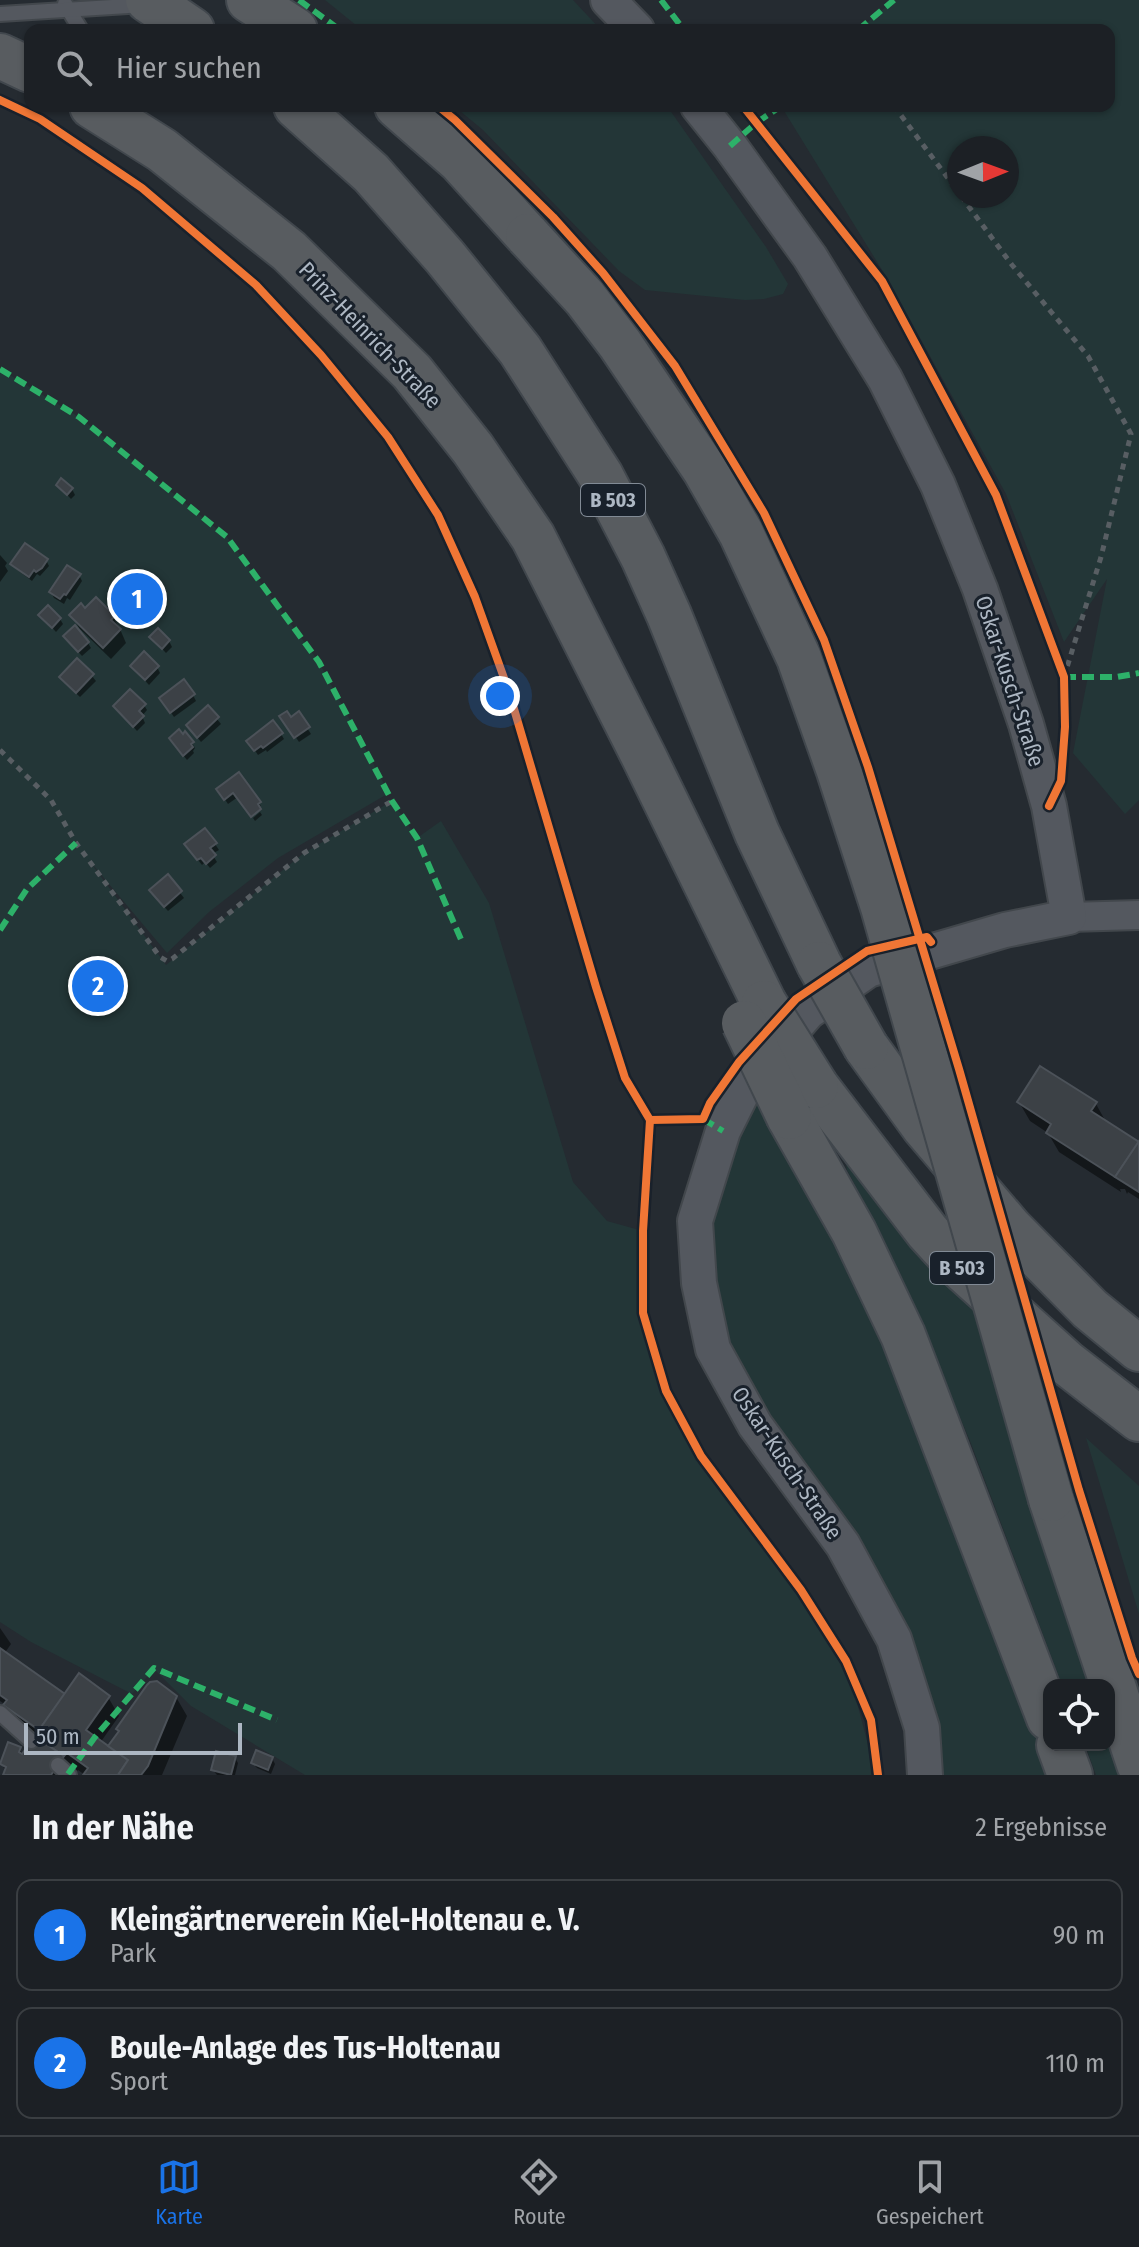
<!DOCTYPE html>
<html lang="de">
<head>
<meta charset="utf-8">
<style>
	:root { --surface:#1c2025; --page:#292d32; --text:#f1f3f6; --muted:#a0a3a7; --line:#3a3e42; --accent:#1a73e8 }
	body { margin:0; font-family:"Fira Sans Condensed",sans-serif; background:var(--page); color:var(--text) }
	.controls { position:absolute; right:24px; bottom:24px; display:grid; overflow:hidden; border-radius:16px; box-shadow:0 2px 6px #0004 }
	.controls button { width:72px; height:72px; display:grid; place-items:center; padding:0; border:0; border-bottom:2px solid var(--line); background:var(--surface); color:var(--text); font:40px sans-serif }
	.compass { position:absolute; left:947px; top:136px; width:72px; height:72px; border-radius:50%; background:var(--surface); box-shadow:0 2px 6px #0004; rotate:89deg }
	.scale { position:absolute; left:24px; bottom:20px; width:218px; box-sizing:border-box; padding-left:8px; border:4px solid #adb7c3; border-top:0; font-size:22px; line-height:28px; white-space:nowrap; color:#adb7c3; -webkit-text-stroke:6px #19212b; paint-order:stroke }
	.you { position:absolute; left:500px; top:696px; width:28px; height:28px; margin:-20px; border:6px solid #fff; border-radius:50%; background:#1a73e8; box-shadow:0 0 0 12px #1a73e833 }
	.badge { display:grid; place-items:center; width:52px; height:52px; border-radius:50%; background:var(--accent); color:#fff; font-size:26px; font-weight:700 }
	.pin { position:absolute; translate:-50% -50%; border:4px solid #fff; box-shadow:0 2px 8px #0006 }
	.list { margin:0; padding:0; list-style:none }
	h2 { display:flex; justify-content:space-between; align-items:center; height:104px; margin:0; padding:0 32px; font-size:34px }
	h2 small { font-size:26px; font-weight:400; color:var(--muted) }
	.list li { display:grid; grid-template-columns:52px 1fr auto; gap:24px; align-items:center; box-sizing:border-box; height:112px; margin:0 16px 16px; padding:0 16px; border:2px solid var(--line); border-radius:16px }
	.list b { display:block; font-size:30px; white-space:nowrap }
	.list p { margin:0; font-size:26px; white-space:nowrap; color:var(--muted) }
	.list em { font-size:26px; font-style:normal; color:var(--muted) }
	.icon { flex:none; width:44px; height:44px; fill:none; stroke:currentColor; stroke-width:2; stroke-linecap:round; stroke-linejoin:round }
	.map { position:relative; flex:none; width:1139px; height:1775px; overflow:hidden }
	.search { position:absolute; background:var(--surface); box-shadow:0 2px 6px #0004; left:24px; right:24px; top:24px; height:88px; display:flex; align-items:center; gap:20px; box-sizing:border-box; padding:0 28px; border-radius:16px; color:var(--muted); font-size:30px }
	.sheet { height:360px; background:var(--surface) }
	nav { display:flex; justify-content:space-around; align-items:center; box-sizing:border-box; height:112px; border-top:2px solid var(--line); background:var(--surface); font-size:22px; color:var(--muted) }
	nav a { display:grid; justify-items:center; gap:4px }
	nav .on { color:var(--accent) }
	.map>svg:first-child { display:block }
	.green { fill:#233637; fill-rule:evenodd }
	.shadow { fill:#0007 }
	.building { fill:#3c4146; stroke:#4c5259; stroke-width:2 }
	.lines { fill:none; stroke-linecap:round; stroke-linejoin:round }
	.service-casing { stroke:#42474c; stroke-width:18 }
	.minor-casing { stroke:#42474c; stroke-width:32 }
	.tertiary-casing { stroke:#42474c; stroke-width:38 }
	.trunk-casing { stroke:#41474d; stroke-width:48 }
	.path { stroke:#585e63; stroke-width:5; stroke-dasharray:6 6; stroke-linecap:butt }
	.service { stroke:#54585f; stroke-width:14 }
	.minor { stroke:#54585f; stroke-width:28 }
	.tertiary { stroke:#54585f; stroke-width:34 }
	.trunk { stroke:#585c60; stroke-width:44 }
	.trunk-bridge-casing { stroke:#41474d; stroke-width:48; stroke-linecap:butt }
	.trunk-bridge { stroke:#585c60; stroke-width:44 }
	.quiet { stroke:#2db169; stroke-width:6; stroke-dasharray:12 6; stroke-linecap:butt }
	.cycleway-casing { stroke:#19212b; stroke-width:13 }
	.cycleway { stroke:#f07635; stroke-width:8 }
	.labels { text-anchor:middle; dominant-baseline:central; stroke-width:6; stroke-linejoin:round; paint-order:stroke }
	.shield { fill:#19212b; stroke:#818a95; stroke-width:2 }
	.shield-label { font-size:20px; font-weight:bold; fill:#adb7c3 }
	.street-label { font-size:22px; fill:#adb7c3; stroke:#19212b }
</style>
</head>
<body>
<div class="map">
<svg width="1139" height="1775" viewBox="0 0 1139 1775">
	<rect width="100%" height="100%" fill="#252b31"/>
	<g class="green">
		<path d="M325,0H573L601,30H362Z"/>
		<path d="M894,0H1139V800L1125,814L1073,753L1107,579L1064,642L1006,494L887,278L781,106H1109V30H858ZM959,148H1007V196H959Z"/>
		<path d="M454,106H667L766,247L788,284L783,294L764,299L745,300L645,290L619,271L483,130Z"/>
		<path d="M0,369L79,417L227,537L319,662L389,793L278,858L209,912L167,953L88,859L166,965L304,853L392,801L417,838L441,821L489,903L573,1182L607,1221L643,1231V1313L666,1391L701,1456L801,1590L846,1661L876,1775H305L191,1706L154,1669L132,1694L31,1642L0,1622Z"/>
		<path d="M748,1081L789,1117L1070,1775H925L894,1639L755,1425L699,1283L723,1131Z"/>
		<path d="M843,1150L968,1290L1030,1505L1100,1685H1062L970,1441L885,1242L847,1170Z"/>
		<path d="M1086,1438L1139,1486V1614Z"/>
		<path d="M1109,1713L1130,1775H1096L1085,1745H1109Z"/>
	</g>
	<g class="shadow">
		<path d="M58,485L72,489L75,495L71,499Z"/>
		<path d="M0,555L7,563L5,566L8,571L0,582Z"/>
		<path d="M46,560L49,566L40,576L37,574L32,581L16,569L13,564Z"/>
		<path d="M79,575L82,581L70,600L67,598L64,604L54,598L51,592Z"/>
		<path d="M86,611L113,617L120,629L126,643L111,659L79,628L72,615Z"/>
		<path d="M41,615L60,619L63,624L56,632Z"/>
		<path d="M65,637L88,643L91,648L82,656Z"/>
		<path d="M152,638L169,641L172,647L166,653Z"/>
		<path d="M132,666L157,667L160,673L149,685Z"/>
		<path d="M92,676L96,681L80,697L65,683Z"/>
		<path d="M193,695L196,701L174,717L165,704Z"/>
		<path d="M144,705L147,710L142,716L145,723L137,731L116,707Z"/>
		<path d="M208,708L221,724L201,742L192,731Z"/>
		<path d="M298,714L311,734L299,742L282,717L291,720Z"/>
		<path d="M281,734L284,739L267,752L266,750L258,755L252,746Z"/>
		<path d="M192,743L195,748L193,751L194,753L187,760L174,744Z"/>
		<path d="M239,774L261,806L250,814L238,797L228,804L218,789Z"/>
		<path d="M260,812L262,815L255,821L253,818Z"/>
		<path d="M215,844L219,850L212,854L217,862L210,868L205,862L202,865L190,850Z"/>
		<path d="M168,877L184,898L168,911L155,896Z"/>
		<path d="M1019,1102L1096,1104L1106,1122L1139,1144V1199L1128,1192L1127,1194L1125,1189H1120L1121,1192L1059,1152L1048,1133L1030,1121Z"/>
		<path d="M0,1628L11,1644L4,1654L65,1697H108L119,1716L100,1743L108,1749L176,1697L187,1716L162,1775H85L78,1770L75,1774L66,1775H5L6,1772L2,1764L19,1748L24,1756L38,1735L13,1718L6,1705L0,1701Z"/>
		<path d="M235,1758L238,1763L235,1775H217L213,1770Z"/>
		<path d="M272,1758L275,1764L271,1774L257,1768L253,1763Z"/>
	</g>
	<g class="building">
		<path d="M61,478L73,488L67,495L56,485Z"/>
		<path d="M25,543L48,559L42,568L36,572L34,570L29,577L10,564Z"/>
		<path d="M67,565L81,574L66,595L64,594L60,599L49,592Z"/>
		<path d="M96,597L115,616L111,620L121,629L103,648L69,615L81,603L85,608Z"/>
		<path d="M48,605L61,618L52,628L38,615Z"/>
		<path d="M75,625L89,642L78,652L63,636Z"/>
		<path d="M158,628L170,640L162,649L149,637Z"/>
		<path d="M144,651L159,666L145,680L130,666Z"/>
		<path d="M77,658L94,674L76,693L59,677Z"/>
		<path d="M184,679L195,694L170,713L159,698Z"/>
		<path d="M130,689L146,704L139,711L144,716L133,727L113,706Z"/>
		<path d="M208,705L219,717L197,738L186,725Z"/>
		<path d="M287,711L291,717L299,711L310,727L294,738L279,716Z"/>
		<path d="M273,720L283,733L263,748L261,746L254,751L246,741Z"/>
		<path d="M179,729L183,734L185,731L194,742L191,744L193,747L183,756L169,738Z"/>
		<path d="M239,772L261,802L258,804L261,809L251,817L233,793L224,800L216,789Z"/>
		<path d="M205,828L217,843L210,848L216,855L206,864L201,858L197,860L184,844Z"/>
		<path d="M168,874L182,891L164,907L149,890Z"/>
		<path d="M1040,1066L1097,1102L1091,1111L1139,1142L1115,1177L1046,1133L1051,1124L1017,1102Z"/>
		<path d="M1139,1141V1192L1115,1177Z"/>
		<path d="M0,1648L65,1694L39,1730L3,1705L7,1700L0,1695Z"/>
		<path d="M79,1673L110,1696L86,1730L128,1760L118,1775H83L88,1768L67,1753L64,1756L46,1744L50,1738L39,1730Z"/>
		<path d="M157,1681L177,1696L148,1766L141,1775H118L128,1760L108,1746L119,1731L116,1729L147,1685L150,1682Z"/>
		<path d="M39,1730L50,1738L46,1744L64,1756L51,1775H3L6,1767L0,1764L8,1742L21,1747L19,1752L22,1754Z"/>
		<path d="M256,1750L273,1757L268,1770L251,1763Z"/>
		<path d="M216,1751L236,1756L231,1775L211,1770Z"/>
	</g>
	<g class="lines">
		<defs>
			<g id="service">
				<path d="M65,4L81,30"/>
				<path d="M0,14L144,5"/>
				<path d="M0,1713L31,1741"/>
				<path d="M58,1765L69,1775"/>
			</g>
			<path id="minor" d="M1069,917L1139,915"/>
			<g id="tertiary">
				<path d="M608,0L637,30"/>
				<path d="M698,106L730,146L810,257L885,379L938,485L980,589L1026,724L1049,806L1069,917L1005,930L868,970L808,1012L748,1081L723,1131L695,1221L699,1283L713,1349L755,1425L843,1545L894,1639L922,1728L925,1775"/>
			</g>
			<g id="trunk">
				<path d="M148,0L192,30"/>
				<path d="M249,0L295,30"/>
				<path d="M0,56L30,70"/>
				<path d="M92,106L162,150L289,251L412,372L473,449L533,537L644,757L764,1003"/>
				<path d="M296,106L371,173L445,257L520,350L601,476L643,557L669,615L757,833L819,964"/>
				<path d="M397,106L460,161L528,236"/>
				<path d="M866,1047L924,1127L1010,1228L1090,1309L1139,1349"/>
				<path d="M816,1086L927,1231L958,1265L1068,1364L1139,1419"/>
				<path d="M789,1117L854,1232L903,1335L1049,1718"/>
				<path d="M1051,1499L1139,1764"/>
				<path d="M1059,1745L1070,1775"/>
			</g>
		</defs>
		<use href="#service" class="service-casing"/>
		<use href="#minor" class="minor-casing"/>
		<use href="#tertiary" class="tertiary-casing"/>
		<use href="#trunk" class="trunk-casing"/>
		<g class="path">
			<path d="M894,106L959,193"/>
			<path d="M961,196L1012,265L1088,356L1131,434L1101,557L1064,677"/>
			<path d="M0,750L51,800L76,843L160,957L167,961L172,959L304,853L392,801"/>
		</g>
		<use href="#service" class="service"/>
		<use href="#minor" class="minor"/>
		<use href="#tertiary" class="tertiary"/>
		<use href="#trunk" class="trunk"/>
		<defs>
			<g id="trunk-bridge">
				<path d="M528,236L585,298L620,344L705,470L741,533L799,658L839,771L883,907L1051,1499"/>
				<path d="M819,964L866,1047"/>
				<path d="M764,1003L816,1086"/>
				<path d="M744,1023L789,1117"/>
			</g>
		</defs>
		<use href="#trunk-bridge" class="trunk-bridge-casing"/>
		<use href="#trunk-bridge" class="trunk-bridge"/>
		<g class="quiet">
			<path d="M299,0L340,30"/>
			<path d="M661,0L684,30"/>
			<path d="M858,30L894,0"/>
			<path d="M730,146L756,123L781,106"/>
			<path d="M0,369L79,417L227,537L319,662L392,801L417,838L463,944"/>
			<path d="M1064,677H1117L1139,673"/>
			<path d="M0,930L27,889L76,843"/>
			<path d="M703,1119L723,1131"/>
			<path d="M68,1774L95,1737L154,1668L277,1720"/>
		</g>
		<defs>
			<g id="cycleway">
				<path d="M0,100L40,119L142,188L256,285L321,355L388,437L438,515L475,597L509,692L596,987L625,1078L650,1120L643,1231V1313L666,1391L701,1456L801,1590L846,1661L871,1720L878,1775"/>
				<path d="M438,106L455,120L553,217L603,273L675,366L764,513L824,640L868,767L959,1069L1079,1490L1132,1658L1139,1674"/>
				<path d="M743,106L882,281L996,495L1064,677L1065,727L1061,781L1049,806"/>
				<path d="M650,1120L703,1119L710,1103L739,1062L796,999L867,951L927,937L931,942"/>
			</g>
		</defs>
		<use href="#cycleway" class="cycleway-casing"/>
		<use href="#cycleway" class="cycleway"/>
	</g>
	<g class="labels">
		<g class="shield">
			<rect x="581" y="484" width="64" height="32" rx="6"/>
			<rect x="930" y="1252" width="64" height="32" rx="6"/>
		</g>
		<g class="shield-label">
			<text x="613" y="500">B 503</text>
			<text x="962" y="1268">B 503</text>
		</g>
		<g class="street-label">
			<text transform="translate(370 335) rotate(46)">Prinz-Heinrich-Straße</text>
			<text transform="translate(1010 681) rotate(72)">Oskar-Kusch-Straße</text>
			<text transform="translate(787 1463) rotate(56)">Oskar-Kusch-Straße</text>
		</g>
	</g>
</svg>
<div class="controls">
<button><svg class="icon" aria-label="locate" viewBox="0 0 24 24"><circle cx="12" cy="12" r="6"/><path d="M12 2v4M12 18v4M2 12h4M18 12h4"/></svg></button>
</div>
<svg class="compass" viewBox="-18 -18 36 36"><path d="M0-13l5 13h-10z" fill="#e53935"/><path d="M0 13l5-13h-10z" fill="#a0a3a7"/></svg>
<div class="scale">50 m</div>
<div class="you"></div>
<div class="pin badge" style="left:137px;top:599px">1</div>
<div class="pin badge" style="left:98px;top:986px">2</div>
<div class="search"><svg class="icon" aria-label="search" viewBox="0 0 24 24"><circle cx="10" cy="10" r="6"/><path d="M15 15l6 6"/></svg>Hier suchen</div>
</div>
<section class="sheet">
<h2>In der Nähe<small>2 Ergebnisse</small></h2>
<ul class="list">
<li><span class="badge">1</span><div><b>Kleingärtnerverein Kiel-Holtenau e. V.</b><p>Park</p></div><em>90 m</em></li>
<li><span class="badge">2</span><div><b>Boule-Anlage des Tus-Holtenau</b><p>Sport</p></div><em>110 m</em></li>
</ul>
</section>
<nav>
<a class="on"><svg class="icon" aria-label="map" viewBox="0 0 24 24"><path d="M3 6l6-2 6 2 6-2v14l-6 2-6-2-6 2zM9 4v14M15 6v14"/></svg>Karte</a>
<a><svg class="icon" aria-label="directions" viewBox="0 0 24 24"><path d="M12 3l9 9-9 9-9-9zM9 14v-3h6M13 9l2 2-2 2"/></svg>Route</a>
<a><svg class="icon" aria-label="saved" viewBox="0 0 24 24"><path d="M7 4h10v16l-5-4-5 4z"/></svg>Gespeichert</a>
</nav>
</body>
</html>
